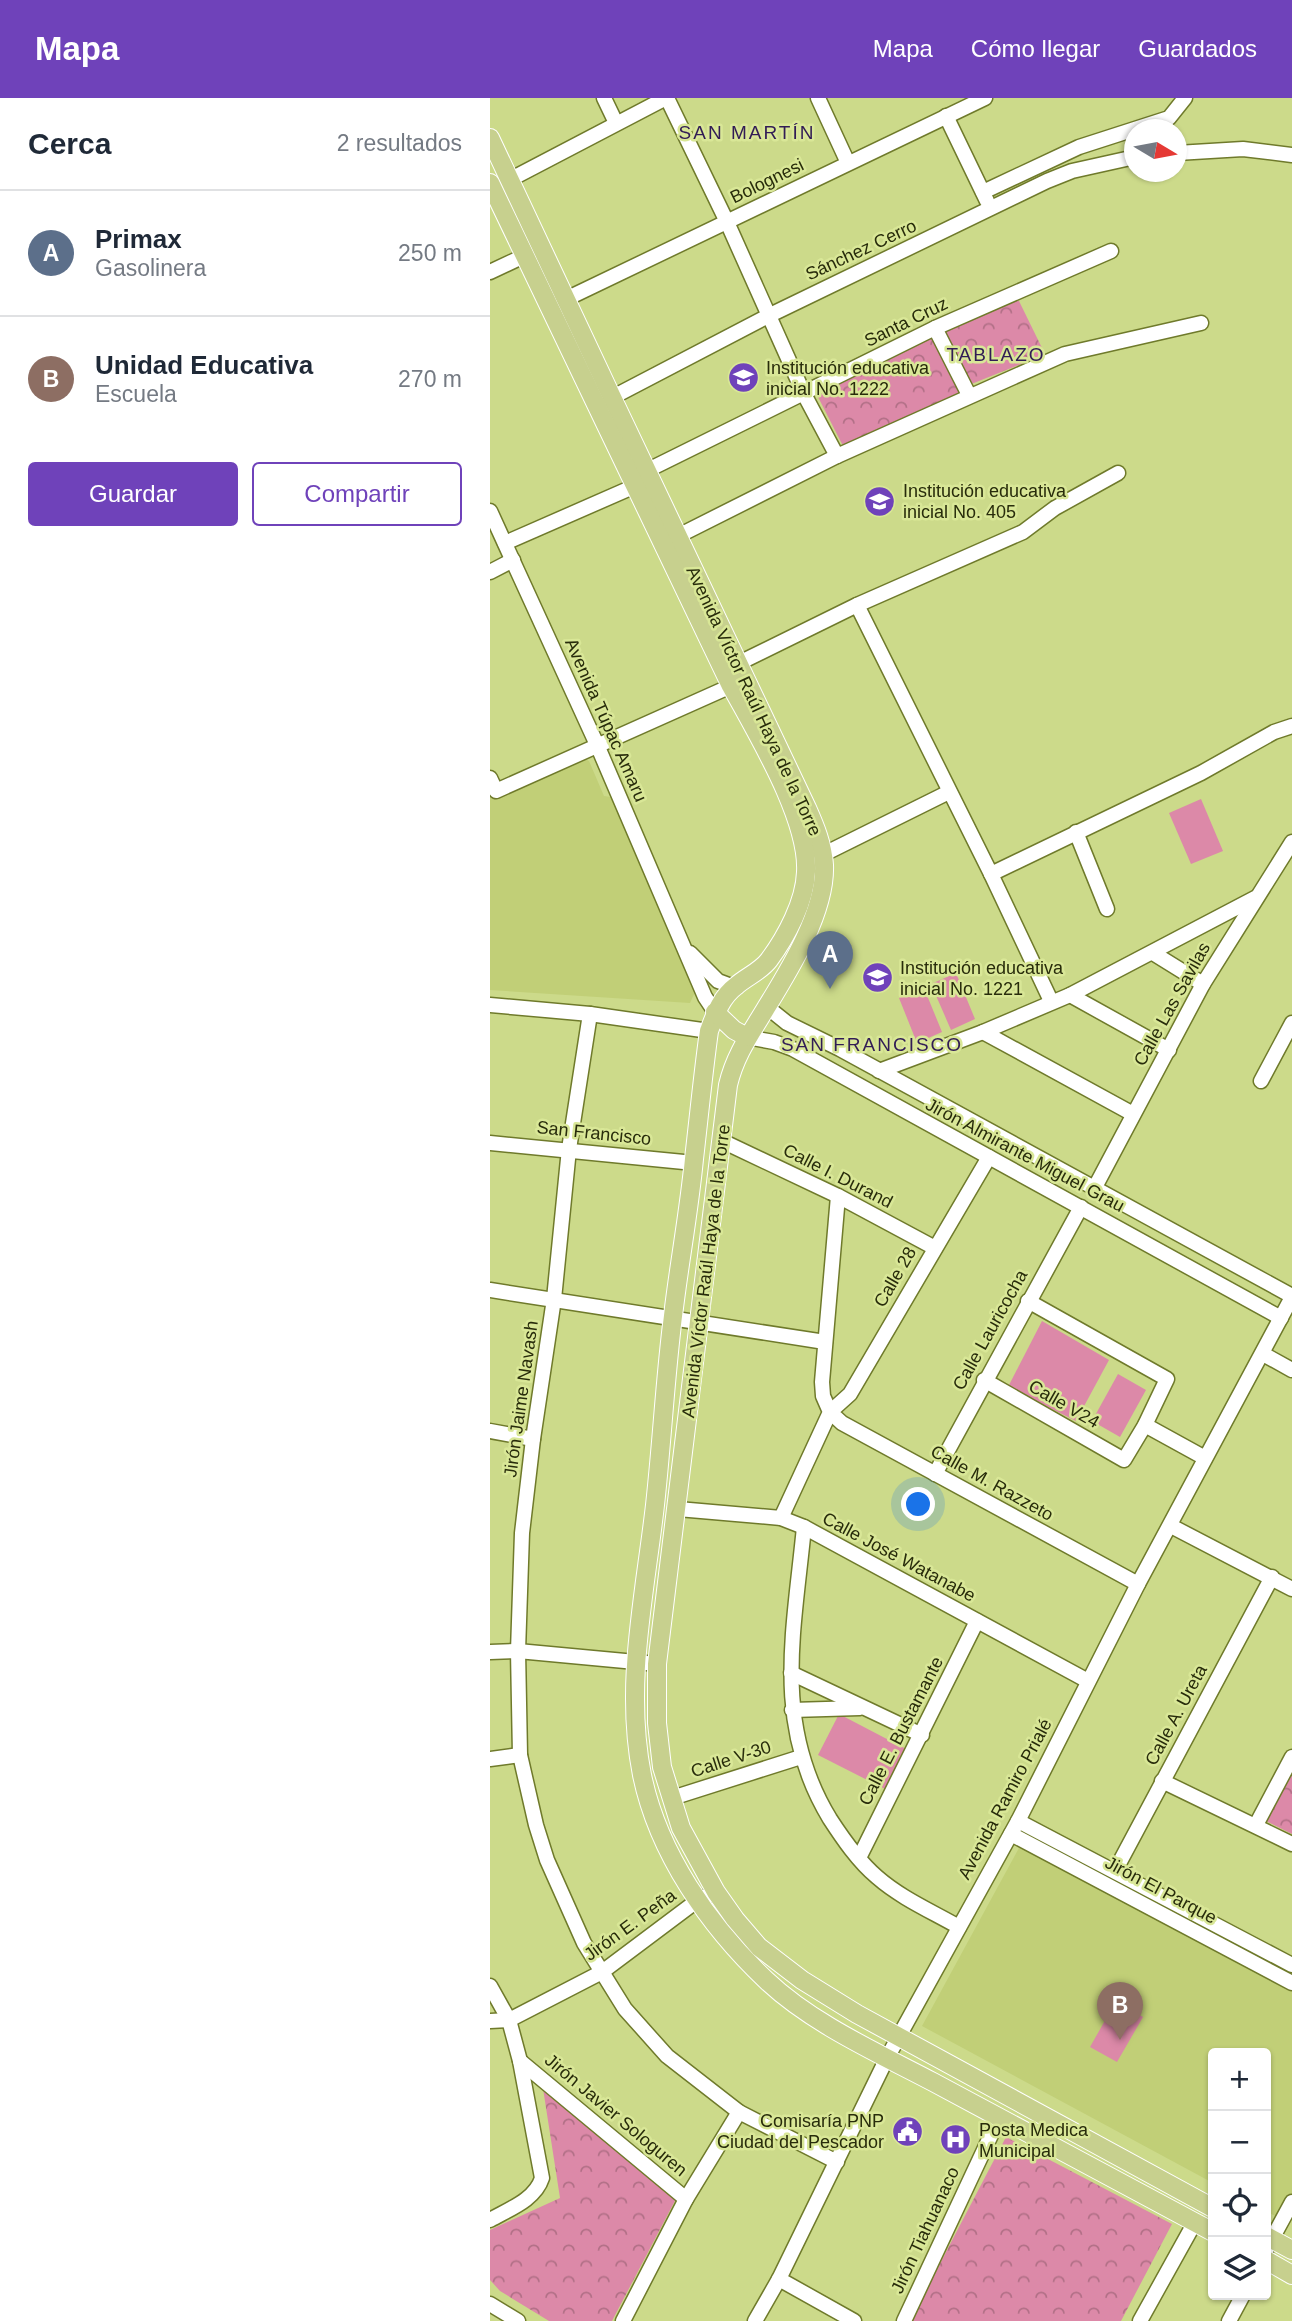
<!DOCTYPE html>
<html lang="es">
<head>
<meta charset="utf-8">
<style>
	:root { --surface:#fff; --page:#f2f2f3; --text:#1f2937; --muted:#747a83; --line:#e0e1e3; --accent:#6f42ba }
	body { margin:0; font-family:Arial,sans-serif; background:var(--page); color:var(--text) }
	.controls { position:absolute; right:21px; bottom:21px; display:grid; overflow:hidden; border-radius:7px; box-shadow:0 2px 5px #0004 }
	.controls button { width:63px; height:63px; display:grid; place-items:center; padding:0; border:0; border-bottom:2px solid var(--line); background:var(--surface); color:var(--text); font:35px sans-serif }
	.compass { position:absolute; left:634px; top:21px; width:63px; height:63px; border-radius:50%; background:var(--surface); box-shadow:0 2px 5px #0004; rotate:100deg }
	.you { position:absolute; left:429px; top:1407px; width:24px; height:24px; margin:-18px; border:5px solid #fff; border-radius:50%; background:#1a73e8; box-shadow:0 0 0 10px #1a73e833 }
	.badge { display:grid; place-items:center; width:46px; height:46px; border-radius:50%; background:var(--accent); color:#fff; font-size:23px; font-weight:700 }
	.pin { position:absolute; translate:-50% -58px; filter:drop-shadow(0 2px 4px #0008) }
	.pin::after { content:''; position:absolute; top:37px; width:24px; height:21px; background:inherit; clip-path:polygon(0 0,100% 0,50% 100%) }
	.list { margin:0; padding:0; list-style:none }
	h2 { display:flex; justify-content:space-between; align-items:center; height:91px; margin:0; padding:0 28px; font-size:30px }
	h2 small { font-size:23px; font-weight:400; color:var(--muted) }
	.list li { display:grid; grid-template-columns:46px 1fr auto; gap:21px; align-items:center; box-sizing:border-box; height:126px; padding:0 28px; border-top:2px solid var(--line) }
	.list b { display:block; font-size:26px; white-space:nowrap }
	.list p { margin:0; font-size:23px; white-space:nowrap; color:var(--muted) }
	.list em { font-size:23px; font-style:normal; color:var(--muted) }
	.actions { display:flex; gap:14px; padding:21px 28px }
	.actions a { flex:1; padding:16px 0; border:2px solid var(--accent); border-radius:7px; text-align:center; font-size:24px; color:var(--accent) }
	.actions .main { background:var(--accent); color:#fff }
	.icon { flex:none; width:38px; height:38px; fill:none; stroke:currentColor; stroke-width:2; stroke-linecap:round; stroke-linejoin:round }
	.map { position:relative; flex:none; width:802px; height:2223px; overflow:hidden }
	header { display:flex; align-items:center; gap:42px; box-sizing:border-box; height:98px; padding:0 35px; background:var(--accent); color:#fff }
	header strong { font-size:33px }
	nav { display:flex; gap:38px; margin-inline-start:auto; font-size:24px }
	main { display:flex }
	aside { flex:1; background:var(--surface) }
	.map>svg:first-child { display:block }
	.built { fill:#c1cf77 }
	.forest { fill:url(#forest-crowns) }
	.garden { fill:#dc89a8 }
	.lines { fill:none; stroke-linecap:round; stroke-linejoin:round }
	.minor-casing { stroke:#6f7a2b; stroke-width:17 }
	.major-casing { stroke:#fff; stroke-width:20 }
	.minor { stroke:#fff; stroke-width:14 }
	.major { stroke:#c7d08e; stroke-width:18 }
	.labels { text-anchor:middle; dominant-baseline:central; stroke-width:5; stroke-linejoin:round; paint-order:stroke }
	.street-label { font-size:18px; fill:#282c0b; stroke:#d9e797 }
	.poi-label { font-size:18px; fill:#282c0b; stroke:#d9e797; text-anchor:start }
	.neighbourhood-label { font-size:19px; letter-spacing:2px; fill:#311c55; stroke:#d9e797 }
</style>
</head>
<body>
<header>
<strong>Mapa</strong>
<nav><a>Mapa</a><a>Cómo llegar</a><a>Guardados</a></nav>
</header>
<main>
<aside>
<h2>Cerca<small>2 resultados</small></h2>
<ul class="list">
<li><span class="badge" style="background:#5c6f8a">A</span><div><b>Primax</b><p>Gasolinera</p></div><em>250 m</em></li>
<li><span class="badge" style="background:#8d6e63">B</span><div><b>Unidad Educativa</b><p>Escuela</p></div><em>270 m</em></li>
</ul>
<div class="actions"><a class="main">Guardar</a><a>Compartir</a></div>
</aside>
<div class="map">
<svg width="802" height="2223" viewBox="0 0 802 2223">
	<defs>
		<pattern id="forest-crowns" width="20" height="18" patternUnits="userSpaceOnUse" patternTransform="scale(1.75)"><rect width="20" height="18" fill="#dc89a8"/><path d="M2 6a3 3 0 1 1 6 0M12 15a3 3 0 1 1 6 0" fill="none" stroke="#b27087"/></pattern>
	</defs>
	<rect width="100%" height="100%" fill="#ccda8a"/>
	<g class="built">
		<path d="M93,660L99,663L114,698L121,699L205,894L200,905L0,892V687L7,701Z"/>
		<path d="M535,1739L802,1874V2101L791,2121L776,2113V1955H723V2085L432,1928Z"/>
	</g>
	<g class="forest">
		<path d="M524,202L529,203L553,252V257L479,287L454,235L456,230Z"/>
		<path d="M440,238L443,240L469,292L468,297L353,348L327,297Z"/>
		<path d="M802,1674V1736L776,1723Z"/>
		<path d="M52,1984L188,2097L122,2223H59L10,2193L0,2182V2132L70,2100Z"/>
		<path d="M516,2039L682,2126L631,2223H420Z"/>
	</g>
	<g class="garden">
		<path d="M711,701L733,753L701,766L679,715Z"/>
		<path d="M466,875L485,921L461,932L441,886Z"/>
		<path d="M434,890L452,934L427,945L409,900Z"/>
		<path d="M552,1223L619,1262L586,1323L518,1289Z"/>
		<path d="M628,1276L656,1292L630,1339L602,1323Z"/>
		<path d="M349,1616L416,1651L395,1691L328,1657Z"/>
		<path d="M626,1903L653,1919L627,1964L600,1949Z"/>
	</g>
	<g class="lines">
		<defs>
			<g id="minor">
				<path d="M114,0L126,25"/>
				<path d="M177,0L237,124L314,296L347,358"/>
				<path d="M328,0L358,65"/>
				<path d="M456,18L497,103"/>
				<path d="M687,55L753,51L802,57"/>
				<path d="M19,82L176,0"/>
				<path d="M493,94L589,49L679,20L695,0"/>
				<path d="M0,174L34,158"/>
				<path d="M76,201L495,0"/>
				<path d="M445,230L479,297"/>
				<path d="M121,300L278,218L557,83L582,73L645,59"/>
				<path d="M156,373L445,230L621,153"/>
				<path d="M0,413L108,649L215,899L225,914"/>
				<path d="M188,438L347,358L575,256L711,225"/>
				<path d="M15,445L152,385"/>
				<path d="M0,474L23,462"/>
				<path d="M367,507L501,776L561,903"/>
				<path d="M249,565L367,507L533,434L565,410L628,375"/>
				<path d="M0,680L6,693L241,588"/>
				<path d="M586,734L617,811"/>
				<path d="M332,757L459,694"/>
				<path d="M501,776L711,675L784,634L802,628"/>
				<path d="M200,855L228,883L244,889"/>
				<path d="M663,855L713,886"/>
				<path d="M580,897L679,952"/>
				<path d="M0,907L100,916L219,933"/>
				<path d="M277,909L297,925L350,951L802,1198"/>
				<path d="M100,916L79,1051L64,1201L43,1341L32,1435L28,1553L30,1657L46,1727L57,1762L94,1845L135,1911L177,1958L249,2014L347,2064"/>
				<path d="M493,934L643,1016"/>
				<path d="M257,939L284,944L303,951L791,1220"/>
				<path d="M389,973L493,934L580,897L765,800"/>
				<path d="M771,983L802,925"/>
				<path d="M232,1043L348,1098L445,1150"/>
				<path d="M0,1045L204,1065"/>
				<path d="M499,1059L360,1296L340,1314L352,1325L648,1486"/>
				<path d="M604,1091L713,886L802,744"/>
				<path d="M0,1192L335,1244"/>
				<path d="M773,1256L802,1272"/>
				<path d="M494,1282L634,1362L655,1327L677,1281L538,1203"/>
				<path d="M655,1327L715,1360"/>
				<path d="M0,1333L43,1341"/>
				<path d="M445,1376L591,1109"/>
				<path d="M188,1411L291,1420L314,1429L598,1583"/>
				<path d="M291,1420L340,1314L333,1298L332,1284L348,1098"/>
				<path d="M681,1428L802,1491"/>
				<path d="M314,1429C304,1533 282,1626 340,1721C353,1741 368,1763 387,1779C411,1800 441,1813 469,1829"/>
				<path d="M0,1554L28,1553L167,1566"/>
				<path d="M301,1575L432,1637"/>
				<path d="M302,1612L370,1610"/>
				<path d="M0,1661L30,1657"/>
				<path d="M672,1683L802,1746"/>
				<path d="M182,1700L311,1659"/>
				<path d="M528,1723L802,1867"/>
				<path d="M766,1727L802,1659"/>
				<path d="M521,1736L802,1885"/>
				<path d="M369,1760L487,1523"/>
				<path d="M625,1773L782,1479"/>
				<path d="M0,1888L19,1922L30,1963L52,2080C45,2102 19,2111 0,2122"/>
				<path d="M0,1923L19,1922L112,1874L208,1802L226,1794"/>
				<path d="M30,1963L196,2101"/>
				<path d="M776,2152L802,2104"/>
				<path d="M289,2181L364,2223"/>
				<path d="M0,2206L28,2223"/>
				<path d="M133,2223L196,2101L249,2014"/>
				<path d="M265,2223L289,2181L397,1960L528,1723L648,1486L802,1199"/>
				<path d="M414,2223L509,2020"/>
				<path d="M650,2223L705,2124"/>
				<path d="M739,2223L753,2197"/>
			</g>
			<g id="major">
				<path d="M0,40C104,264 212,487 317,710C325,728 333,747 334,767C336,813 300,871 276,910C261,935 245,957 238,987L167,1566V1625L172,1669L191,1730L226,1794L245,1821L269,1849L312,1882L367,1916L723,2110"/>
				<path d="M0,85L241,588C267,636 319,721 316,774C315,804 296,839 279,862C271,873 256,879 246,888C231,899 225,917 219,933C213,976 209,1018 204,1061C199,1114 189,1166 183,1218C175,1281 172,1344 165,1407C155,1496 134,1587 152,1677C168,1755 219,1828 276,1882C321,1925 388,1955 443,1984C536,2034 630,2084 723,2134"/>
				<path d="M225,914L244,932L257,939"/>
				<path d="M776,2138L802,2152"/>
				<path d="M776,2162L802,2177"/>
			</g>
		</defs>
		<use href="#minor" class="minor-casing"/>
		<use href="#major" class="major-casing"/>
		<use href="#minor" class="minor"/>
		<use href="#major" class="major"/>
	</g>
	<defs>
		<symbol id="school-disc" viewBox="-11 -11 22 22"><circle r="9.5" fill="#6f42ba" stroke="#d9e797"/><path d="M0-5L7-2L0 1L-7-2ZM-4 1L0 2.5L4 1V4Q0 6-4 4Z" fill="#fff"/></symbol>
		<symbol id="civic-disc" viewBox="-11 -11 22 22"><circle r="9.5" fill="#6f42ba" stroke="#d9e797"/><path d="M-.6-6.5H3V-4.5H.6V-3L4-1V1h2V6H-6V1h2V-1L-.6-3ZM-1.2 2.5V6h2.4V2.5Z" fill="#fff"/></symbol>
		<symbol id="hospital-disc" viewBox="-11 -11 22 22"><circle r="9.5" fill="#6f42ba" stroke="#d9e797"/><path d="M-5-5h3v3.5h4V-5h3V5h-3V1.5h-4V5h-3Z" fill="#fff"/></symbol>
	</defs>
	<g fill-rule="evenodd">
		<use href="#school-disc" x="236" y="262" width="35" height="35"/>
		<use href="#school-disc" x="372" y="386" width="35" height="35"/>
		<use href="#school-disc" x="370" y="862" width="35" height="35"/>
		<use href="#civic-disc" x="400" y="2016" width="35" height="35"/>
		<use href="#hospital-disc" x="448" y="2024" width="35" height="35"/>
	</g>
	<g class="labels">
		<g class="street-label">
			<text transform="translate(277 83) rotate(-26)">Bolognesi</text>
			<text transform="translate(371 152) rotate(-25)">Sánchez Cerro</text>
			<text transform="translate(416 224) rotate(-26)">Santa Cruz</text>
			<text transform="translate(264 603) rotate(65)">Avenida Víctor Raúl Haya de la Torre</text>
			<text transform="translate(116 622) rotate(66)">Avenida Túpac Amaru</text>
			<text transform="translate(682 906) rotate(-61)">Calle Las Savilas</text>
			<text transform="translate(104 1035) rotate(6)">San Francisco</text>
			<text transform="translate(535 1057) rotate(28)">Jirón Almirante Miguel Grau</text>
			<text transform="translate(348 1078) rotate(27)">Calle I. Durand</text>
			<text transform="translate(216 1173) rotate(-83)">Avenida Víctor Raúl Haya de la Torre</text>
			<text transform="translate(405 1179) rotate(-60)">Calle 28</text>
			<text transform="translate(500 1232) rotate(-61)">Calle Lauricocha</text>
			<text transform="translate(31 1301) rotate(-82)">Jirón Jaime Navash</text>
			<text transform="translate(574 1306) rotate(30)">Calle V24</text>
			<text transform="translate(502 1385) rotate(29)">Calle M. Razzeto</text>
			<text transform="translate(409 1459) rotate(28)">Calle José Watanabe</text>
			<text transform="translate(686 1617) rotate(-62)">Calle A. Ureta</text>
			<text transform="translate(411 1633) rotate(-63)">Calle E. Bustamante</text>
			<text transform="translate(241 1661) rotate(-18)">Calle V-30</text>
			<text transform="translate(515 1701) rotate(-62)">Avenida Ramiro Prialé</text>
			<text transform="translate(671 1792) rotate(28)">Jirón El Parque</text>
			<text transform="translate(140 1827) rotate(-36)">Jirón E. Peña</text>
			<text transform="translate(126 2017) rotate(40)">Jirón Javier Sologuren</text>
			<text transform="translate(435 2132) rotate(-65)">Jirón Tiahuanaco</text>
		</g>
		<g class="poi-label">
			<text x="276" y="270">Institución educativa<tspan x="276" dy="21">inicial No. 1222</tspan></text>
			<text x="413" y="393">Institución educativa<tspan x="413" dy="21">inicial No. 405</tspan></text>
			<text x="410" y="870">Institución educativa<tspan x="410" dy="21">inicial No. 1221</tspan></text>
			<text x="394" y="2023" text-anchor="end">Comisaría PNP<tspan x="394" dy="21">Ciudad del Pescador</tspan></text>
			<text x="489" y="2032">Posta Medica<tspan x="489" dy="21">Municipal</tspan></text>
		</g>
		<g class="neighbourhood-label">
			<text x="257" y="34">SAN MARTÍN</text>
			<text x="506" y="256">TABLAZO</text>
			<text x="382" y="946">SAN FRANCISCO</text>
		</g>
	</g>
</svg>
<div class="controls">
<button>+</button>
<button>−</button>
<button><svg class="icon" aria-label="locate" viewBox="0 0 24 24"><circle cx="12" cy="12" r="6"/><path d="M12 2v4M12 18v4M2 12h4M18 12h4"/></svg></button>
<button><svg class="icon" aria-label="layers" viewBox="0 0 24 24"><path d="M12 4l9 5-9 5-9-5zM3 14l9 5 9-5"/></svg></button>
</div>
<svg class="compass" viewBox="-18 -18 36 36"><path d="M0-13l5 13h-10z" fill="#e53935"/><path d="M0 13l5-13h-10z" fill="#747a83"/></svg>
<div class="you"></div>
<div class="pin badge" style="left:340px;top:891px;background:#5c6f8a">A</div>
<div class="pin badge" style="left:630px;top:1942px;background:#8d6e63">B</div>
</div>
</main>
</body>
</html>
